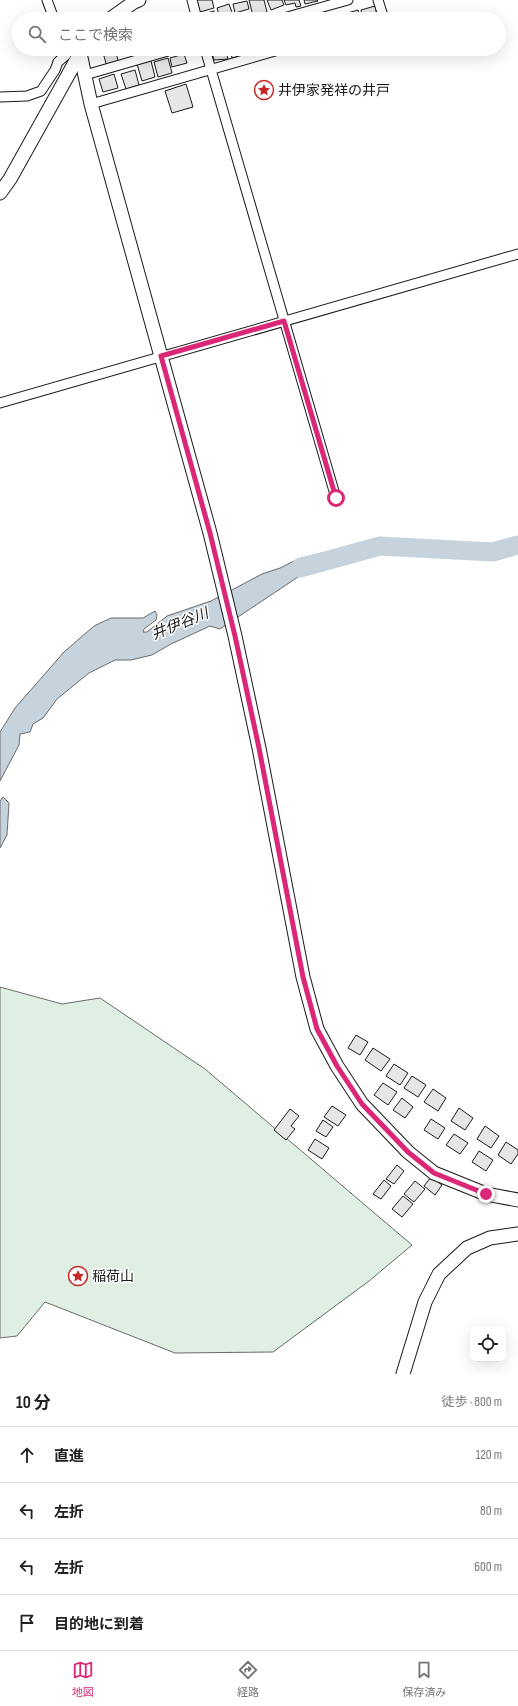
<!DOCTYPE html>
<html lang="ja">
<head>
<meta charset="utf-8">
<style>
	:root { --surface:#fff; --page:#f2f2f2; --text:#202124; --muted:#757577; --line:#e0e0e0; --accent:#db2777 }
	body { margin:0; font-family:"Sofia Sans Condensed","Noto Sans JP",sans-serif; background:var(--page); color:var(--text) }
	.controls { position:absolute; right:12px; bottom:12px; display:grid; overflow:hidden; border-radius:8px; box-shadow:0 4px 16px #0002 }
	.controls button { width:36px; height:36px; display:grid; place-items:center; padding:0; border:0; border-bottom:1px solid var(--line); background:var(--surface); color:var(--text); font:20px sans-serif }
	.stop { position:absolute; width:12px; height:12px; margin:-9px; border:3px solid #db2777; border-radius:50%; background:#fff }
	.stop.end { background:#db2777; border-color:#fff; box-shadow:0 1px 4px #0008 }
	.list { margin:0; padding:0; list-style:none }
	h2 { display:flex; justify-content:space-between; align-items:center; height:52px; margin:0; padding:0 16px; font-size:17px }
	h2 small { font-size:13px; font-weight:400; color:var(--muted) }
	.list li { display:grid; grid-template-columns:26px 1fr auto; gap:12px; align-items:center; box-sizing:border-box; height:56px; padding:0 16px; border-top:1px solid var(--line) }
	.list b { display:block; font-size:15px; white-space:nowrap }
	.list em { font-size:13px; font-style:normal; color:var(--muted) }
	.icon { flex:none; width:22px; height:22px; fill:none; stroke:currentColor; stroke-width:2; stroke-linecap:round; stroke-linejoin:round }
	.map { position:relative; flex:none; width:518px; height:1374px; overflow:hidden }
	.search { position:absolute; background:var(--surface); box-shadow:0 4px 16px #0002; left:12px; right:12px; top:12px; height:44px; display:flex; align-items:center; gap:10px; box-sizing:border-box; padding:0 14px; border-radius:22px; color:var(--muted); font-size:15px }
	.sheet { height:276px; background:var(--surface) }
	nav { display:flex; justify-content:space-around; align-items:center; box-sizing:border-box; height:56px; border-top:1px solid var(--line); background:var(--surface); font-size:11px; color:var(--muted) }
	nav a { display:grid; justify-items:center; gap:2px }
	nav .on { color:var(--accent) }
	.map>svg:first-child { display:block }
	.green { fill:#e0efe3; stroke:#6a6a6a }
	.water { fill:#c6d2dc; stroke:#6a6a6a }
	.lines { fill:none; stroke-linecap:round; stroke-linejoin:round }
	.river { stroke:#c6d2dc; stroke-width:19 }
	.building { fill:#e6e6e6; stroke:#1a1a1a }
	.street-casing { stroke:#1a1a1a; stroke-width:11 }
	.secondary-casing { stroke:#1a1a1a; stroke-width:15 }
	.street { stroke:#fff; stroke-width:9 }
	.secondary { stroke:#fff; stroke-width:13 }
	.route { stroke:#db2777; stroke-width:5 }
	.labels { text-anchor:middle; dominant-baseline:central; stroke-width:3; stroke-linejoin:round; paint-order:stroke }
	.poi-label { font-size:14px; fill:#1a1a1a; stroke:#fff; text-anchor:start }
	.water-label { font-size:15px; font-style:italic; fill:#1a1a1a; stroke:#fff }
</style>
</head>
<body>
<div class="map">
<svg width="518" height="1374" viewBox="0 0 518 1374">
	<rect width="100%" height="100%" fill="#fff"/>
	<path class="green" d="M0,987L62,1004L100,998L205,1069L412,1245L369,1281L273,1352L175,1353L45,1302L17,1336L0,1338Z"/>
	<g class="water">
		<path d="M322,553L326,565L313,567L220,629L210,626L171,644L152,655L131,660H115L89,673L57,699L43,718L33,724L30,732L20,734L19,745L0,781V732L15,708L64,652L94,626L111,618H143L155,611L157,615L156,620L144,629L143,632H147L167,616L211,601L262,574L280,568L298,559Z"/>
		<path d="M3,797L9,803L7,835L0,848V801Z"/>
	</g>
	<g class="lines">
		<path class="river" d="M300,568L380,546L493,552L518,545"/>
	</g>
	<g class="building">
		<path d="M197,0H212L214,8L200,12Z"/>
		<path d="M249,0H264L267,12L253,16Z"/>
		<path d="M267,0H282L284,5L271,10Z"/>
		<path d="M284,0H299L301,6L296,7L295,3L286,5Z"/>
		<path d="M304,0H317L318,1L305,4Z"/>
		<path d="M247,1L249,9L235,13L233,4Z"/>
		<path d="M229,4L233,15L220,19L217,8Z"/>
		<path d="M375,6L378,19H363L361,10Z"/>
		<path d="M358,10L360,19H345L344,14Z"/>
		<path d="M214,11L216,19H205L203,14Z"/>
		<path d="M324,12L326,19H317L316,14Z"/>
		<path d="M102,49H115L119,64L107,67Z"/>
		<path d="M211,49H225L228,59L214,60Z"/>
		<path d="M230,49H246L247,54L232,58Z"/>
		<path d="M184,54L187,63L172,67L170,58Z"/>
		<path d="M168,58L172,73L158,77L154,62Z"/>
		<path d="M151,61L155,77L142,81L137,64Z"/>
		<path d="M135,70L139,85L126,89L121,74Z"/>
		<path d="M114,74L118,88L103,92L99,79Z"/>
		<path d="M186,84L193,107L172,113L165,91Z"/>
		<path d="M356,1035L368,1042L360,1055L348,1048Z"/>
		<path d="M373,1048L390,1059L381,1071L365,1060Z"/>
		<path d="M394,1064L408,1073L400,1085L386,1076Z"/>
		<path d="M412,1076L426,1085L418,1097L404,1088Z"/>
		<path d="M383,1083L397,1092L388,1105L374,1095Z"/>
		<path d="M433,1089L446,1098L438,1111L424,1102Z"/>
		<path d="M402,1098L413,1107L405,1118L393,1110Z"/>
		<path d="M332,1106L346,1115L338,1126L324,1117Z"/>
		<path d="M459,1108L473,1118L465,1130L451,1121Z"/>
		<path d="M290,1109L299,1116L291,1126L295,1129L286,1140L274,1130Z"/>
		<path d="M431,1119L445,1128L438,1139L424,1130Z"/>
		<path d="M323,1120L333,1127L326,1137L316,1131Z"/>
		<path d="M485,1126L499,1136L491,1148L477,1139Z"/>
		<path d="M454,1134L468,1143L460,1154L446,1145Z"/>
		<path d="M315,1139L329,1148L322,1159L308,1150Z"/>
		<path d="M506,1142L518,1150V1154L511,1164L498,1155Z"/>
		<path d="M479,1151L493,1160L486,1171L472,1162Z"/>
		<path d="M397,1165L404,1171L394,1184L386,1179Z"/>
		<path d="M431,1177L442,1185L435,1195L424,1186Z"/>
		<path d="M384,1180L391,1186L381,1199L373,1194Z"/>
		<path d="M415,1181L425,1189L414,1202L404,1194Z"/>
		<path d="M403,1196L413,1204L402,1217L392,1209Z"/>
	</g>
	<g class="lines">
		<defs>
			<g id="street">
				<path d="M47,0L54,19"/>
				<path d="M192,0L197,19"/>
				<path d="M378,0L384,19"/>
				<path d="M280,19L348,0"/>
				<path d="M205,49L336,498"/>
				<path d="M85,75L175,49"/>
				<path d="M0,97L27,96L41,91L55,70L58,62L66,55"/>
				<path d="M91,104L282,49"/>
				<path d="M0,403L518,254"/>
			</g>
			<g id="secondary">
				<path d="M110,19L134,2L139,0"/>
				<path d="M80,53L91,104L210,533L235,636L259,748L303,977L317,1029L337,1066L362,1104L408,1152L434,1173L486,1194L518,1200"/>
				<path d="M0,193L10,179L82,50"/>
				<path d="M403,1374L425,1302L439,1274L467,1248L490,1238L518,1234"/>
			</g>
		</defs>
		<use href="#street" class="street-casing"/>
		<use href="#secondary" class="secondary-casing"/>
		<use href="#street" class="street"/>
		<use href="#secondary" class="secondary"/>
	</g>
	<g class="lines">
		<path class="route" d="M336,498L284,321L161,356L210,533L235,636L259,748L303,977L317,1029L337,1066L362,1104L408,1152L434,1173L486,1194"/>
	</g>
	<defs>
		<symbol id="sight-ring" viewBox="-11 -11 22 22"><circle r="9.5" fill="#fff" stroke="#c62828" stroke-width="1.5"/><path d="M0-6L1.8-2.2L6-1.7L2.9 1.2L3.7 5.4L0 3.3L-3.7 5.4L-2.9 1.2L-6-1.7L-1.8-2.2Z" fill="#c62828"/></symbol>
	</defs>
	<g fill-rule="evenodd">
		<use href="#sight-ring" x="253" y="79" width="22" height="22"/>
		<use href="#sight-ring" x="67" y="1265" width="22" height="22"/>
	</g>
	<g class="labels">
		<g class="poi-label">
			<text x="278" y="90">井伊家発祥の井戸</text>
			<text x="92" y="1276">稲荷山</text>
		</g>
		<g class="water-label">
			<text transform="translate(180 624) rotate(-22)">井伊谷川</text>
		</g>
	</g>
</svg>
<div class="controls">
<button><svg class="icon" aria-label="locate" viewBox="0 0 24 24"><circle cx="12" cy="12" r="6"/><path d="M12 2v4M12 18v4M2 12h4M18 12h4"/></svg></button>
</div>
<div class="stop" style="left:336px;top:498px"></div>
<div class="stop end" style="left:486px;top:1194px"></div>
<div class="search"><svg class="icon" aria-label="search" viewBox="0 0 24 24"><circle cx="10" cy="10" r="6"/><path d="M15 15l6 6"/></svg>ここで検索</div>
</div>
<section class="sheet">
<h2>10 分<small>徒歩 · 800 m</small></h2>
<ul class="list">
<li><svg class="icon" aria-label="ahead" viewBox="0 0 24 24"><path d="M12 20V5M6 11l6-6 6 6"/></svg><div><b>直進</b></div><em>120 m</em></li>
<li><svg class="icon" aria-label="left" viewBox="0 0 24 24"><path d="M17 20v-9H6M10 6l-5 5 5 5"/></svg><div><b>左折</b></div><em>80 m</em></li>
<li><svg class="icon" aria-label="left" viewBox="0 0 24 24"><path d="M17 20v-9H6M10 6l-5 5 5 5"/></svg><div><b>左折</b></div><em>600 m</em></li>
<li><svg class="icon" aria-label="arrive" viewBox="0 0 24 24"><path d="M6 21V4h12l-3 4 3 4H6"/></svg><div><b>目的地に到着</b></div></li>
</ul>
</section>
<nav>
<a class="on"><svg class="icon" aria-label="map" viewBox="0 0 24 24"><path d="M3 6l6-2 6 2 6-2v14l-6 2-6-2-6 2zM9 4v14M15 6v14"/></svg>地図</a>
<a><svg class="icon" aria-label="directions" viewBox="0 0 24 24"><path d="M12 3l9 9-9 9-9-9zM9 14v-3h6M13 9l2 2-2 2"/></svg>経路</a>
<a><svg class="icon" aria-label="saved" viewBox="0 0 24 24"><path d="M7 4h10v16l-5-4-5 4z"/></svg>保存済み</a>
</nav>
</body>
</html>
